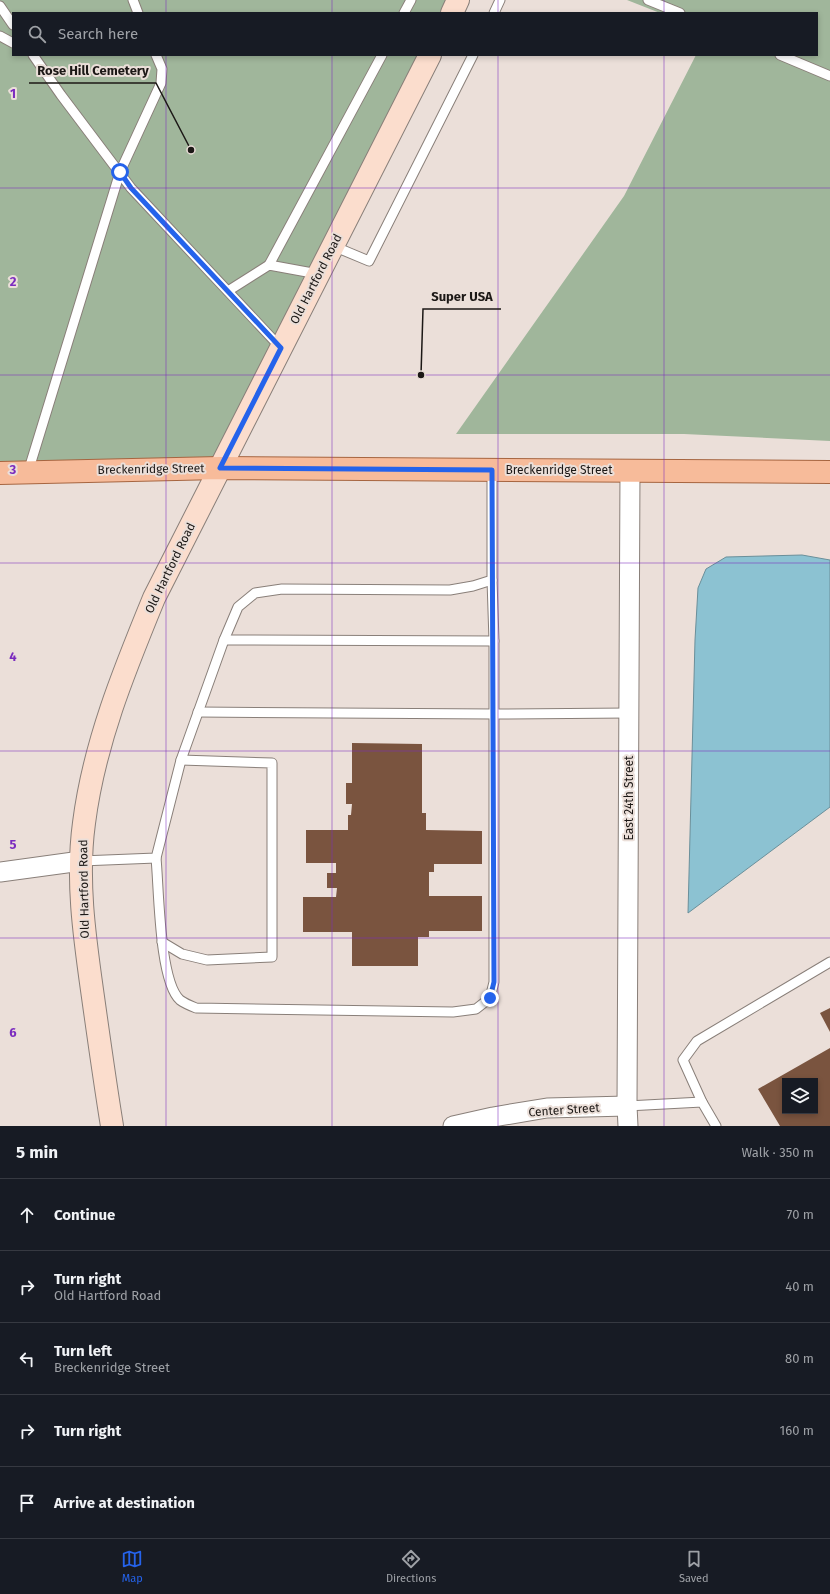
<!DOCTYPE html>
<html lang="en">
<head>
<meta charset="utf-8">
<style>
	:root { --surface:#171b24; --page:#242831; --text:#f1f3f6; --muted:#9ea1a6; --line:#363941; --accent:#2563eb }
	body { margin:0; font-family:"Fira Sans",sans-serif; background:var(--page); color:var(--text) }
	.controls { position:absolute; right:12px; bottom:12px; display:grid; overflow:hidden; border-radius:0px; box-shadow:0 2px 6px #0003 }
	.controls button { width:36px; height:36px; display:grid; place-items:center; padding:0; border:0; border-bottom:1px solid var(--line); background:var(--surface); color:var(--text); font:20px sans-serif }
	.stop { position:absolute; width:12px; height:12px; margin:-9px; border:3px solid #2563eb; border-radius:50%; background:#fff }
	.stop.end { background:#2563eb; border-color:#fff; box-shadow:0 1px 4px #0008 }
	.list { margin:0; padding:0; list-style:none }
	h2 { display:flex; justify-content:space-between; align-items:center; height:52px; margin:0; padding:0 16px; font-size:17px }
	h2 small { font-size:13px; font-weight:400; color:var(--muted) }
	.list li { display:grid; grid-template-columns:26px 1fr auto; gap:12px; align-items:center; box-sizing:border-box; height:72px; padding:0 16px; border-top:1px solid var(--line) }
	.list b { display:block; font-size:15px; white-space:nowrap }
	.list p { margin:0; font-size:13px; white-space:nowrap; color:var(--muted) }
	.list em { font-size:13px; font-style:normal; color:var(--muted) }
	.icon { flex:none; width:22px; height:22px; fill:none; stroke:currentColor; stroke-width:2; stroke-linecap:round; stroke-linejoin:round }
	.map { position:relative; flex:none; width:830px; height:1126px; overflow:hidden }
	.search { position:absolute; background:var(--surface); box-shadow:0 2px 6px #0003; left:12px; right:12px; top:12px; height:44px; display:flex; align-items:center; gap:10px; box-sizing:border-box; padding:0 14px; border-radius:0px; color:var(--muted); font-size:15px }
	.sheet { height:412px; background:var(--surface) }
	nav { display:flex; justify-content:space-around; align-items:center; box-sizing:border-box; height:56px; border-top:1px solid var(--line); background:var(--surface); font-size:11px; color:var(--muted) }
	nav a { display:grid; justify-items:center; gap:2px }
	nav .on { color:var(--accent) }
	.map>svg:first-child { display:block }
	.green { fill:#a0b69b }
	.water { fill:#8cc2d2; stroke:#6a8f9a }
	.building { fill:#7a543f; fill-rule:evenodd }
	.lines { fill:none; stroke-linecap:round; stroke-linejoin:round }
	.service-casing { stroke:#897f79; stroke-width:11 }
	.minor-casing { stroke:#897f79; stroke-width:21 }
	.secondary-casing { stroke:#897f79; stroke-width:24 }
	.primary-casing { stroke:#a66540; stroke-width:24 }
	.service { stroke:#fff; stroke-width:9 }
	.minor { stroke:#fff; stroke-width:19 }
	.secondary { stroke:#fbddcd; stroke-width:22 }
	.primary { stroke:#f7bb9a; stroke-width:22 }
	.route { stroke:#2563eb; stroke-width:5 }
	.grid { fill:none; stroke:#7b2cbf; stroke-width:1; stroke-opacity:0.55 }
	.labels { text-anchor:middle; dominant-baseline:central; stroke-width:4; stroke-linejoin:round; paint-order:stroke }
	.street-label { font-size:12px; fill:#1c1816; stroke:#ebdfd9 }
	.grid-label { font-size:13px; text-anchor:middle; font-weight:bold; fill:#7b2cbf; stroke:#ebdfd9; stroke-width:4; stroke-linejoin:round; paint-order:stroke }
	.leader { fill:none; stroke:#1c1816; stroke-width:1.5 }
	.callout-dot { fill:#1c1816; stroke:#ebdfd9; stroke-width:1.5 }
	.callout-label { font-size:13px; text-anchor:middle; font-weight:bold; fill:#1c1816; stroke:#ebdfd9; stroke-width:4; stroke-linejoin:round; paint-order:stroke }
</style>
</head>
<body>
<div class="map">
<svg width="830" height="1126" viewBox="0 0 830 1126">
	<rect width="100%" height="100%" fill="#ebdfd9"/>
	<g class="green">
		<path d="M0,0H458L452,13H13V55H430L220,468L0,473Z"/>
		<path d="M627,0H830V441L684,434H456L624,196L696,55H817V13H660Z"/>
	</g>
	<path class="water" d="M802,555L830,560V807L688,913L695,640L698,588L706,569L726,557Z"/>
	<g class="building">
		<path d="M352,743L422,744V813H426V830L482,831V864H434V872H429V896H482V931H429V937H418V966H352V932H303V897H336L337,888H327V873H336V863H306V830H348V815H351L352,804H346V783H352Z"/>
		<path d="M830,1008V1032L820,1013Z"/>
		<path d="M830,1048V1126H780L758,1089ZM785,1081H815V1111H785Z"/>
	</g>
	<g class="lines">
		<defs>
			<g id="service">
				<path d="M133,0L138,13"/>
				<path d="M648,0L680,13"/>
				<path d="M0,6L13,25"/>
				<path d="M404,13L411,0"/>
				<path d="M494,13L500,0"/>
				<path d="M0,36L13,43"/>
				<path d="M33,55L61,95L131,188L281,348"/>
				<path d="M780,55L830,76"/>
				<path d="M333,246L369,261L473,55"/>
				<path d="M269,265L382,55"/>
				<path d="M228,291L269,265L318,274"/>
				<path d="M28,472L120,172L161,83L162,69L156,55"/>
				<path d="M224,640L494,641"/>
				<path d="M198,712L494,714L629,713"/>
				<path d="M156,858C159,888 159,981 180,1000C184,1003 191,1006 196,1008L453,1012L476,1009L490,998L494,982V641L492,580"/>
				<path d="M81,861L156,858L181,760L224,640L238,607L255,593L282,589L450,590L473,586L492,580V470"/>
				<path d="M162,942L182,954L207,960L272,957V763L181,760"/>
				<path d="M702,1102L683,1060L697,1041L830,962"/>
				<path d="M627,1106L702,1102L716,1126"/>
			</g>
			<g id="minor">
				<path d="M0,872L81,861"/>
				<path d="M453,1126L493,1117L547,1108L627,1106"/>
				<path d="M628,1126L627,1106L630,471"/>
			</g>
			<g id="secondary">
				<path d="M452,13L458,0"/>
				<path d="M112,1126C105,1083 99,1040 93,997C85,940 76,881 84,823C94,744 124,671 154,598L430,55"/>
			</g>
			<path id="primary" d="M0,473L220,468L830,472"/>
		</defs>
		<use href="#service" class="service-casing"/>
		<use href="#minor" class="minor-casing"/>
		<use href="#secondary" class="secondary-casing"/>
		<use href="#primary" class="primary-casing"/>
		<use href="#service" class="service"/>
		<use href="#minor" class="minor"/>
		<use href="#secondary" class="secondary"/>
		<use href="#primary" class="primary"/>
	</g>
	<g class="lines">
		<path class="route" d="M120,172L131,188L281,348L220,468L492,470L494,982L490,998"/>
	</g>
	<path class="grid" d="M166,0V13M332,0V13M498,0V13M664,0V13M166,55V1126M332,55V1126M498,55V1126M664,55V1126M0,188H830M0,375H830M0,563H830M0,751H830M0,938H830"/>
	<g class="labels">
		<g class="street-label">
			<text transform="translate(316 279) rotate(-63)">Old Hartford Road</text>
			<text transform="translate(151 469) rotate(-1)">Breckenridge Street</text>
			<text x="559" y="470">Breckenridge Street</text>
			<text transform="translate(170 568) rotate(-64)">Old Hartford Road</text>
			<text transform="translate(629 798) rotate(-90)">East 24th Street</text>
			<text transform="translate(84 889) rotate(-91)">Old Hartford Road</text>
			<text transform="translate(564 1110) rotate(-4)">Center Street</text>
		</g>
	</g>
	<g class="grid-label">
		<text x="13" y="98">1</text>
		<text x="13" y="286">2</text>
		<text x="13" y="474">3</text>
		<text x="13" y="661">4</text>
		<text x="13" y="849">5</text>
		<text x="13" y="1037">6</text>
	</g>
	<path class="leader" d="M191 150L156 83H29M421 375L423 309H501"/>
	<g class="callout-dot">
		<circle cx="191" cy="150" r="4"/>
		<circle cx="421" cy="375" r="4"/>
	</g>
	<g class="callout-label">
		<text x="93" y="75">Rose Hill Cemetery</text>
		<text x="462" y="301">Super USA</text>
	</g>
</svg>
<div class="controls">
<button><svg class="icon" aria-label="layers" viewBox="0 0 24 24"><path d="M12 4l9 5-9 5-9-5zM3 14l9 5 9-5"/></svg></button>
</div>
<div class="stop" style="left:120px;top:172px"></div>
<div class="stop end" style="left:490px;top:998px"></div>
<div class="search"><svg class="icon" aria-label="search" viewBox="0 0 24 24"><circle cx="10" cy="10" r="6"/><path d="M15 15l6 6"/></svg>Search here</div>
</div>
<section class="sheet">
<h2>5 min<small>Walk · 350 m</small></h2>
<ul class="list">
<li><svg class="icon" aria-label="ahead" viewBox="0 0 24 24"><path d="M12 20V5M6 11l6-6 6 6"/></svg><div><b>Continue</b></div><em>70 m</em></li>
<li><svg class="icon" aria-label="right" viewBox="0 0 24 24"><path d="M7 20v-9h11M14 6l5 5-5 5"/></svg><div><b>Turn right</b><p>Old Hartford Road</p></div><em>40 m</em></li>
<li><svg class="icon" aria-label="left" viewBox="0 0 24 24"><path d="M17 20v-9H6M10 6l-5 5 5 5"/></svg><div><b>Turn left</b><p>Breckenridge Street</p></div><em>80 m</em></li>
<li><svg class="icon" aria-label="right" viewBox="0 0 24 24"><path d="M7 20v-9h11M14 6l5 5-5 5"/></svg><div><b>Turn right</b></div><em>160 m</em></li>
<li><svg class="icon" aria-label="arrive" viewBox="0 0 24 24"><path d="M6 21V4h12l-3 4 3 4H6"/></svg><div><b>Arrive at destination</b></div></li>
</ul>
</section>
<nav>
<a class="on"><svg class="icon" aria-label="map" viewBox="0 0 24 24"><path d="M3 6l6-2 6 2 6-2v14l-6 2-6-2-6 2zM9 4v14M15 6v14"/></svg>Map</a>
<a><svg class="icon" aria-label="directions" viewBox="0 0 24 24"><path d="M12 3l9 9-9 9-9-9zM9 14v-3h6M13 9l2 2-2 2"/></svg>Directions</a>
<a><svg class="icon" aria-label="saved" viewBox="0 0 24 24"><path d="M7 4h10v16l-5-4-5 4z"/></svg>Saved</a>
</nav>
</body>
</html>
